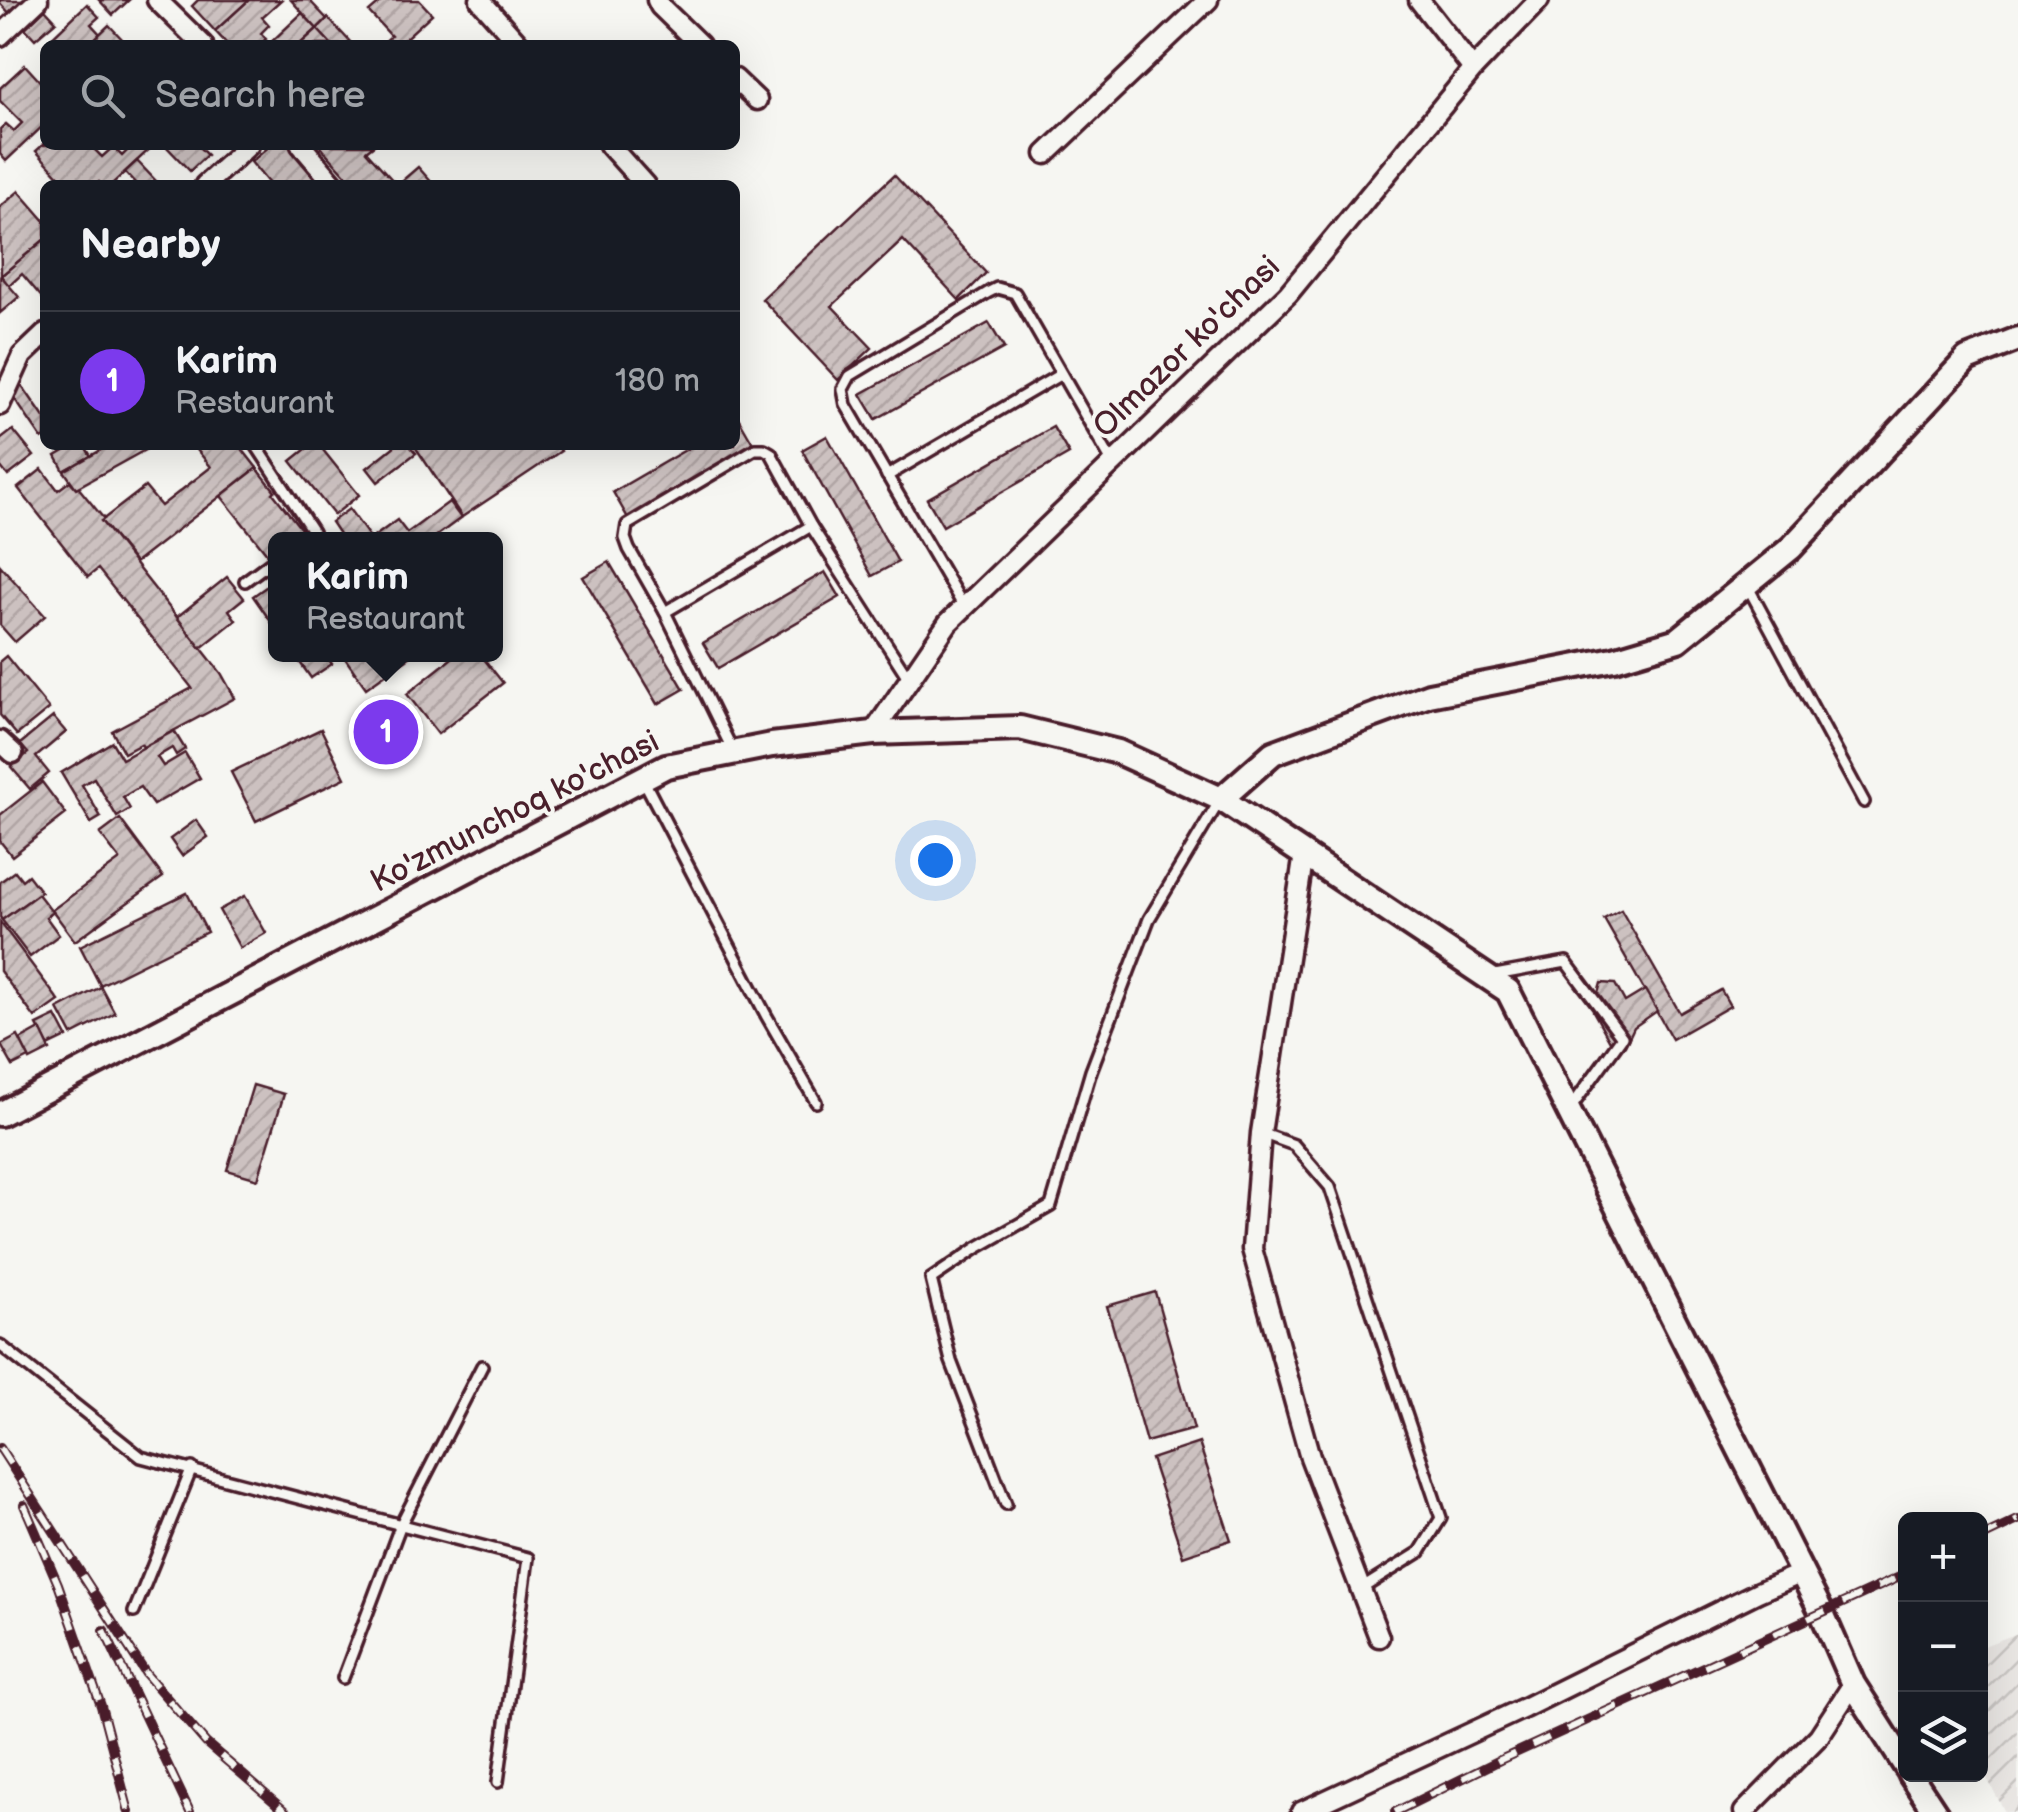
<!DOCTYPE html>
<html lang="en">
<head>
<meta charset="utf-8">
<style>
	:root { --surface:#171b24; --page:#20242c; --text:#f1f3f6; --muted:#9ea1a6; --line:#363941; --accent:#7c3aed }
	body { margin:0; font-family:"Balsamiq Sans",sans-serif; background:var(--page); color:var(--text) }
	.controls { position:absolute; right:30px; bottom:30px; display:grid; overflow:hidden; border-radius:15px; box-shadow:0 10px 40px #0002 }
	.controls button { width:90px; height:90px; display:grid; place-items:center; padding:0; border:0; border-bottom:2px solid var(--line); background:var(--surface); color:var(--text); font:50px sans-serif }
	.you { position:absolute; left:935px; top:860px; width:35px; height:35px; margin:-25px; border:8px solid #fff; border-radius:50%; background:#1a73e8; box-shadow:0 0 0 15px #1a73e833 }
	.badge { display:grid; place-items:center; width:65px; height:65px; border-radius:50%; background:var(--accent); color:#fff; font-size:32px; font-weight:700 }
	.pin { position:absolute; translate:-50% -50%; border:5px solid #fff; box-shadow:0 2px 10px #0006 }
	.popup { position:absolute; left:268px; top:532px; width:235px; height:130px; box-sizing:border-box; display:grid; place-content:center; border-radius:15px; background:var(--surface); filter:drop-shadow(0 2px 8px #0005); font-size:32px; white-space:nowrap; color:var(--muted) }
	.popup b { font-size:38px; color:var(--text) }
	.popup::after { content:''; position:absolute; left:50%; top:100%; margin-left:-20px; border:20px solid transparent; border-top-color:var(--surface) }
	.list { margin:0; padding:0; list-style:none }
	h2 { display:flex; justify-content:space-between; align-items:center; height:130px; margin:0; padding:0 40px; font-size:42px }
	h2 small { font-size:32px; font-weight:400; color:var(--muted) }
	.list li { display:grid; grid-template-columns:65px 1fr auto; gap:30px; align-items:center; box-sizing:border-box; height:140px; padding:0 40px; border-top:2px solid var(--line) }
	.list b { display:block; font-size:38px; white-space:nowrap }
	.list p { margin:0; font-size:32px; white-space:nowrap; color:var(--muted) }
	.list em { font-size:32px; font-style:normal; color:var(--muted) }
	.icon { flex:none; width:55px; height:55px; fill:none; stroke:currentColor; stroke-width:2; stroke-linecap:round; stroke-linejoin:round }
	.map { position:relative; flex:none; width:2018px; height:1812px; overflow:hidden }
	.search { position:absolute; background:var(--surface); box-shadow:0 10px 40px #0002; left:40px; top:40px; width:700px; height:110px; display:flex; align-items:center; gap:25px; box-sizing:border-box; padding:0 35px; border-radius:15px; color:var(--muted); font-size:38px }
	.panel { position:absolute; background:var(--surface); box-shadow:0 10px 40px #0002; left:40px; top:180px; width:700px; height:270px; border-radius:15px }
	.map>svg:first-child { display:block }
	.industrial { fill:url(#industrial-furrows) }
	.building { fill:url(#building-hatch); stroke:#4a1f2b; stroke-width:2.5 }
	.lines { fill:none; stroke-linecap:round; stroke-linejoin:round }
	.lane-casing { stroke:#4a1f2b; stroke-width:16 }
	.street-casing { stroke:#4a1f2b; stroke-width:25 }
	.secondary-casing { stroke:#4a1f2b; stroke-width:30 }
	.lane { stroke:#f6f6f2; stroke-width:9 }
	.street { stroke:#f6f6f2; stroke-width:18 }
	.secondary { stroke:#f6f6f2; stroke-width:22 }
	.rail-casing { stroke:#4a1f2b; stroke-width:10 }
	.rail { stroke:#f6f6f2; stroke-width:6; stroke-dasharray:19; stroke-linecap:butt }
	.labels { text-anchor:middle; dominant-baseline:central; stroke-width:8; stroke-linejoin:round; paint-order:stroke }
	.street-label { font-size:32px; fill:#4a1f2b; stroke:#f6f6f2 }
</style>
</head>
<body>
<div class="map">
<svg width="2018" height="1812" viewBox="0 0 2018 1812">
	<defs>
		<pattern id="industrial-furrows" width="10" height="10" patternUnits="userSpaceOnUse" patternTransform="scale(2.5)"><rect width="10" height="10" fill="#e9e6e3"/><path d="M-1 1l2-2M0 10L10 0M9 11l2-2" fill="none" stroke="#c9c5c3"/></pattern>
		<pattern id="building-hatch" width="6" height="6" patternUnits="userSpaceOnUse" patternTransform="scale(2.5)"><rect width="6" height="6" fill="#ccc1c0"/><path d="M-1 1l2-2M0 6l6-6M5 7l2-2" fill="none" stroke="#b1a5a5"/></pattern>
	</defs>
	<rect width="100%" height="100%" fill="#f6f6f2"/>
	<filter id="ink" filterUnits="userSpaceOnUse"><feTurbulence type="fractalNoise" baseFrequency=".01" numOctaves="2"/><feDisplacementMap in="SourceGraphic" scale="20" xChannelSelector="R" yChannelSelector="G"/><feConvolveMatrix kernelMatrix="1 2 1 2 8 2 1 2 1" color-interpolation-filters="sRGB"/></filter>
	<g filter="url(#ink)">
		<path class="industrial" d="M2018,1633V1812H2005L1981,1767V1647Z"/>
		<g class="building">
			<path d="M0,0H27L14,18L0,3Z"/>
			<path d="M99,0H129L113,15Z"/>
			<path d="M198,0H249L215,31L192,6Z"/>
			<path d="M249,0H281L262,17L269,25L261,33L266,39L259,45H228L215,31Z"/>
			<path d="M291,0H309L327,19L317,29Z"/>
			<path d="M383,0H419L432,14L398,45H381L391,36L369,12Z"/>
			<path d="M87,4L99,17L91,24L100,34L88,45L45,46L44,45Z"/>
			<path d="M45,9L56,21L35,39L25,28Z"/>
			<path d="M302,13L317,29L299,45H268Z"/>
			<path d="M328,18L353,45H332L317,29Z"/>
			<path d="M109,25L124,41L121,45H88Z"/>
			<path d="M317,29L332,45H299Z"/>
			<path d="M25,65L45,87V124L6,161L0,154V129L6,124L14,131L22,123L0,101V88Z"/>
			<path d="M45,143V145H90L102,157L113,147L122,156L133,145H154L111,185H102L99,182L96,185H68L36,151Z"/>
			<path d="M165,145H197L207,155L190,171Z"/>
			<path d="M271,145H289L319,181L314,185H270L251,162Z"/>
			<path d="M319,145H374L366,151L396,184L355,185Z"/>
			<path d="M137,161L156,181L152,185H137L125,172Z"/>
			<path d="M418,167L434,185H397Z"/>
			<path d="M894,175L986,273L959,300L903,240L832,306L872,348L838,380L762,299Z"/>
			<path d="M19,191L45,221V239L1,276L0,207Z"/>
			<path d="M45,239V301L22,274L9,286L1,276Z"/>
			<path d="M1,276L19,297L0,313V277Z"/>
			<path d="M989,323L1004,348L876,419L861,394Z"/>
			<path d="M19,381L45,419V437L42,439L12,395Z"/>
			<path d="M739,419L754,445L628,518L613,492L694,445H735V422Z"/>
			<path d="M1053,427L1069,454L943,526L927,499Z"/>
			<path d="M13,430L34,456L8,476L0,466V440Z"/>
			<path d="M827,436L898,562L872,576L802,450Z"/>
			<path d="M75,445H92L86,448L91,456L64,471L56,456Z"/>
			<path d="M110,445H154L76,488L64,471Z"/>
			<path d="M193,445H239L257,468L135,563L101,521L145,487L161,506L211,467Z"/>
			<path d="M311,445H319L359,495L334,515L291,461Z"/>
			<path d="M396,445H409L416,453L378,482L367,468Z"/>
			<path d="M414,445H557L561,451L462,517Z"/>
			<path d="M257,468L275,491L273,493L301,529L287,540H276V549L268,555L221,496Z"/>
			<path d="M42,469L58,490L70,481L76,488L78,487L104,519L101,521L221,673L235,698L143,747L141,744L124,753L112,731L192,688L98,569L88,577L18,488Z"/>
			<path d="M449,502L461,518L431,540H343L331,522L349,509L371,539L397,520L407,533Z"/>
			<path d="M609,562L684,689L658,704L583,577Z"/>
			<path d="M0,565L45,616L15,642L0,625Z"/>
			<path d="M825,572L840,597L718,668L703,643Z"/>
			<path d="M227,577L244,598L229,610L236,620L201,648L177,617Z"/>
			<path d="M276,580V629L253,596Z"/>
			<path d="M294,654H325L332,664L311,678Z"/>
			<path d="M342,654H414L366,688Z"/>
			<path d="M457,654H480L503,683L438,734L407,694Z"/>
			<path d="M6,656L49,709L17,735L0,715V661Z"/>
			<path d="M399,705L415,739L373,759L356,726Z"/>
			<path d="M53,717L66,732L36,757L49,773L30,789L11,767L28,753L20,744Z"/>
			<path d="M321,729L345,778L256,821L231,772Z"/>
			<path d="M174,731L185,749L176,755L172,748L157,757L163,766L185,753L200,778L153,805L140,787L123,797L130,809L117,817L94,778L82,785L101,817L91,823L61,773L112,742L122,759Z"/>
			<path d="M42,782L66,814L12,856L0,841V815Z"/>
			<path d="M120,819L163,877L75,941L52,910L120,860L100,834Z"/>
			<path d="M196,820L208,837L182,856L170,839Z"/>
			<path d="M15,871L22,880L28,875L41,892L2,920L0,917V882Z"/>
			<path d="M187,893L207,932L100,985L80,946Z"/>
			<path d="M38,894L52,912L46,917L59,935L30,957L2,920Z"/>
			<path d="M245,896L266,933L240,948L219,910Z"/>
			<path d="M1621,910L1680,1013L1721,990L1730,1006L1672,1039L1604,919Z"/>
			<path d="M0,922L59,1001L35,1018L0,971Z"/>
			<path d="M1601,983L1615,984L1625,1002L1645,990L1657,1011L1634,1027L1625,1046L1611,1043L1593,1011Z"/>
			<path d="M101,987L115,1013L72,1035L58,1009Z"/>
			<path d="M56,1016L67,1037L48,1046L37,1025Z"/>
			<path d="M40,1029L50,1050L30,1060L20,1040Z"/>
			<path d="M18,1036L29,1058L13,1066L1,1045Z"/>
			<path d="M253,1085L284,1094L258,1179L227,1170Z"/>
			<path d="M1155,1292L1194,1429L1146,1442L1107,1306Z"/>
			<path d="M1199,1443L1231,1540L1183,1556L1151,1459Z"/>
		</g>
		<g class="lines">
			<defs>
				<g id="lane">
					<path d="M256,445L313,532L302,540"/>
					<path d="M887,476L1061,374"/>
					<path d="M245,581L276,558"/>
					<path d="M1748,587L1864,802"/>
					<path d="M964,607L846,405L843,389L850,376L989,292L997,288L1015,293L1112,462"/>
					<path d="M665,612L811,526"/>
					<path d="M732,749L665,612L629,549L625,538L627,525L755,449H764L771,453L811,526L909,679"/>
					<path d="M644,781L766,1015L816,1102"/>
					<path d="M1495,975L1566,962L1622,1037L1570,1109"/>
					<path d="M1261,1133L1294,1145L1330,1187L1441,1518L1420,1552L1361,1589"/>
					<path d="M0,1345L141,1457L528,1558L498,1782"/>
					<path d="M1006,1504L951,1361L931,1279L977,1248L1051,1206L1091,1071L1149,919L1219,802"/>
					<path d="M134,1612L192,1468"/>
					<path d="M343,1678L401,1524L482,1366"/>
				</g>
				<g id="street">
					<path d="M157,0L203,45"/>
					<path d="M480,0L520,45"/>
					<path d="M657,0L660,6L700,45"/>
					<path d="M1419,0L1473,69"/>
					<path d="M0,36L38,0"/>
					<path d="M735,79L757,100"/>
					<path d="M301,145L335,185"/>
					<path d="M609,145L645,185"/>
					<path d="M1046,154L1208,0"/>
					<path d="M205,185L249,145"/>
					<path d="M0,405L22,356L45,334"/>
					<path d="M873,733L948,623L1288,294L1473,69L1539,0"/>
					<path d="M0,741L13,753"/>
					<path d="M1304,854L1261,1133L1252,1249L1310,1457L1379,1637"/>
					<path d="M1301,1812L1524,1708L1758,1592L1802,1573"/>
					<path d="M1744,1812L1819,1736L1853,1684"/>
				</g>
				<g id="secondary">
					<path d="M1221,799L1273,753L1429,695L1614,659L1678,640L1791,548L1967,359L2018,339"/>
					<path d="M0,1114L666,766L772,745L873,733L1020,728L1118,752L1221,799L1508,991L1822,1613L1853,1684L1906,1767"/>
					<path d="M1910,1774L1935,1812"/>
				</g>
			</defs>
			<use href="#lane" class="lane-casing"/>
			<use href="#street" class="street-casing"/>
			<use href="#secondary" class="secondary-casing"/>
			<use href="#lane" class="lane"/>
			<use href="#street" class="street"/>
			<use href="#secondary" class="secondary"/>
			<defs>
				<g id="rail">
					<path d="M0,1448L146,1674L206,1743L286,1812"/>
					<path d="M24,1505L58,1584L101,1706L129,1812"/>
					<path d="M1980,1538L2018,1520"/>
					<path d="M104,1630L190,1812"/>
					<path d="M1395,1812L1500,1760L1906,1574"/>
				</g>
			</defs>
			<use href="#rail" class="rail-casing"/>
			<use href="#rail" class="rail"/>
		</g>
	</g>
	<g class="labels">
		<g class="street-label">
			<text transform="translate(1187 347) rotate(-44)">Olmazor ko'chasi</text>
			<text transform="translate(515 812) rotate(-27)">Ko'zmunchoq ko'chasi</text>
		</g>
	</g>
</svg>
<div class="controls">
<button>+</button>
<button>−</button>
<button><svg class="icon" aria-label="layers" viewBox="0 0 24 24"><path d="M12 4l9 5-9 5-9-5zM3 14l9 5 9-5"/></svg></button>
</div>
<div class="you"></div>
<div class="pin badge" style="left:386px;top:732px">1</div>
<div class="popup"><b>Karim</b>Restaurant</div>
<div class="search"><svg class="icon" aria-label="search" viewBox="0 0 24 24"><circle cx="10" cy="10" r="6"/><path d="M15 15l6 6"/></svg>Search here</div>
<section class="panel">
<h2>Nearby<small></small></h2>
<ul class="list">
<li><span class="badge">1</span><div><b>Karim</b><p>Restaurant</p></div><em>180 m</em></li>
</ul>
</section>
</div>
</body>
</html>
